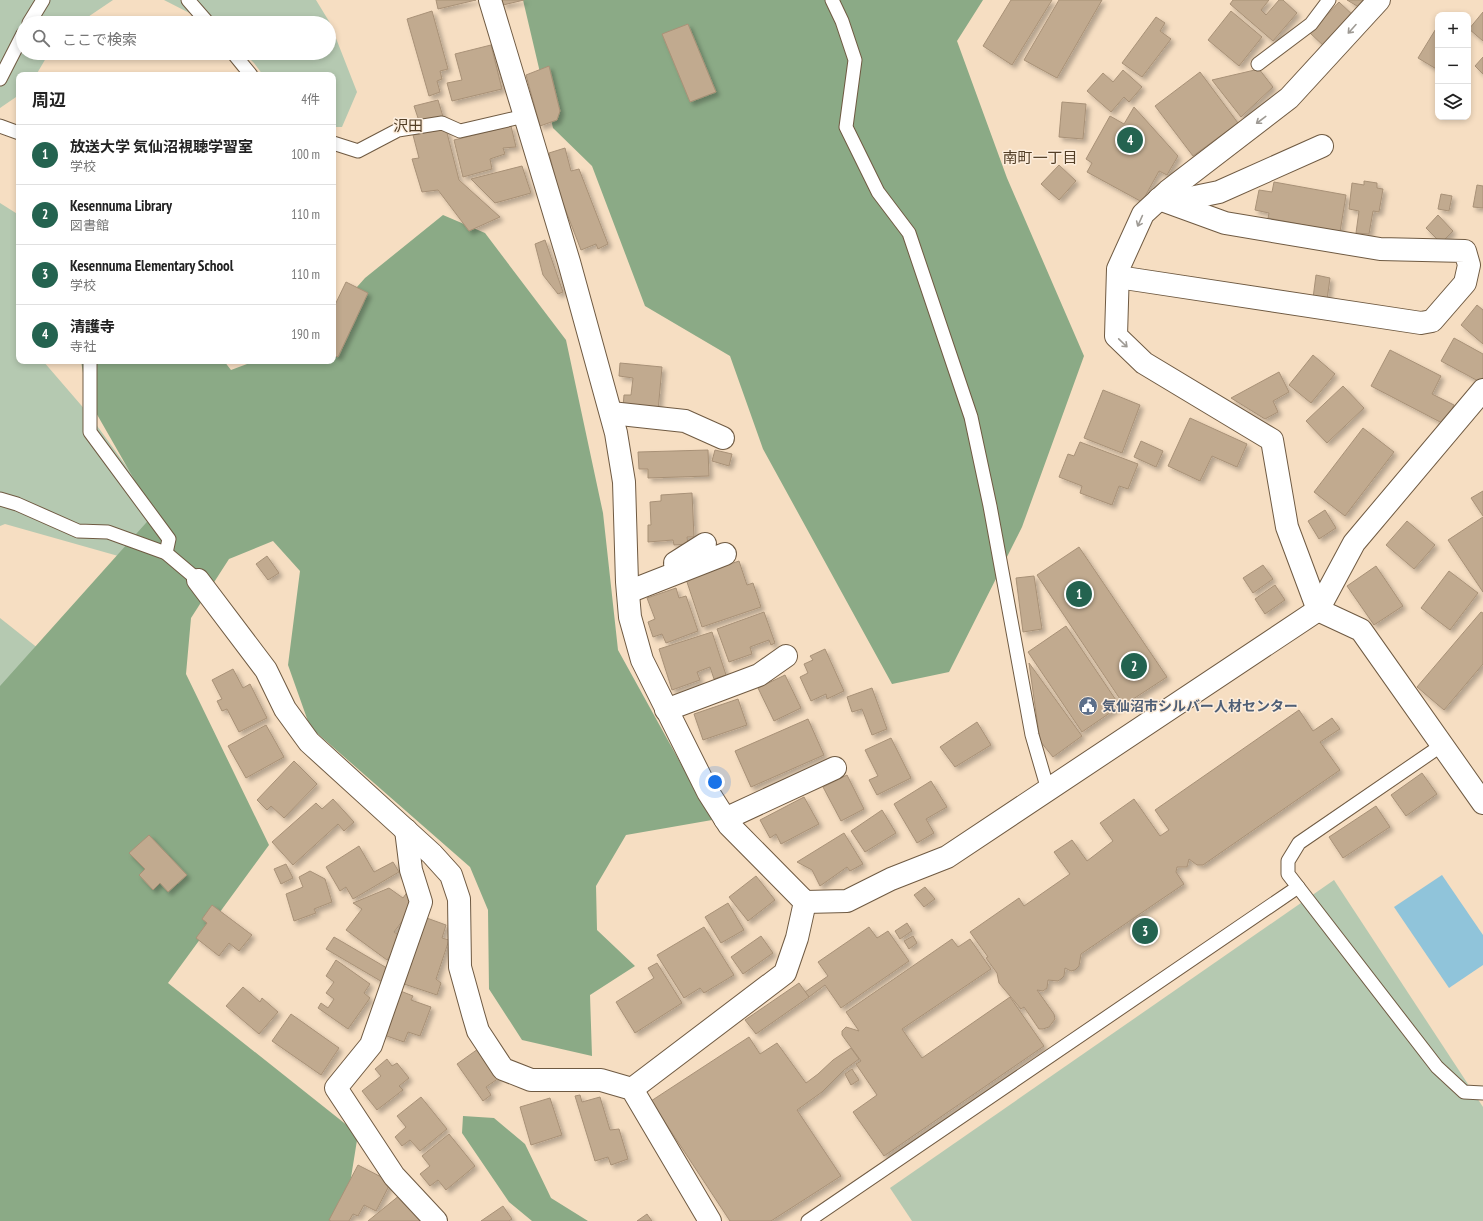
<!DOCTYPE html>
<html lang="ja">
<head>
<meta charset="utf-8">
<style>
	:root { --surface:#fff; --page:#f2f2f2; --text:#222; --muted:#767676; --line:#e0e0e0; --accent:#246350 }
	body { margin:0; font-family:"PT Sans Narrow","Noto Sans JP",sans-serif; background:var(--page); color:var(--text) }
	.controls { position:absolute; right:12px; top:12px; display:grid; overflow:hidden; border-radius:8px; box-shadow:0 2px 6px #0003 }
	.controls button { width:36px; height:36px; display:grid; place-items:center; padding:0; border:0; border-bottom:1px solid var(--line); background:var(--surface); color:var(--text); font:20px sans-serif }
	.you { position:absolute; left:715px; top:782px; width:14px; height:14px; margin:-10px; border:3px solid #fff; border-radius:50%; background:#1a73e8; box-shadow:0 0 0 6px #1a73e833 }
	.badge { display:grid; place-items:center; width:26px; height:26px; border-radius:50%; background:var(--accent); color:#fff; font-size:13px; font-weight:700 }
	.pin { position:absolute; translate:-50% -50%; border:2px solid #fff; box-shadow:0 1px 4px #0006 }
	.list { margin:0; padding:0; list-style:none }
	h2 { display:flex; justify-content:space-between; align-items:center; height:52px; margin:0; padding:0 16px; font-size:17px }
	h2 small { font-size:13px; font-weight:400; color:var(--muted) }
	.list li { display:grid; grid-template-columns:26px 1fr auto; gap:12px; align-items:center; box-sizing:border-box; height:60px; padding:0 16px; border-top:1px solid var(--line) }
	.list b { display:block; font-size:15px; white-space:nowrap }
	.list p { margin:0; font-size:13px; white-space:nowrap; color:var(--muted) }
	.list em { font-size:13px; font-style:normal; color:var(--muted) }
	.icon { flex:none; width:22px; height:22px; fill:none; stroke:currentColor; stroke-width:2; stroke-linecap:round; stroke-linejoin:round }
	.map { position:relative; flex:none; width:1483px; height:1221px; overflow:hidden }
	.search { position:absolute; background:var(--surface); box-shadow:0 2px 6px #0003; left:16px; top:16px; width:320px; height:44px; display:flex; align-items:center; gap:10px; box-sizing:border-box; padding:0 14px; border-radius:22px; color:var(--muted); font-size:15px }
	.panel { position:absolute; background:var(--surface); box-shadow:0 2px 6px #0003; left:16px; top:72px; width:320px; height:292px; border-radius:8px }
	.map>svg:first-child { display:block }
	.green { fill:#b5c9b1 }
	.forest { fill:#8baa86 }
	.water { fill:#90c4da }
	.building { fill:#c1aa8f; stroke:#a89177; filter:url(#shadow) }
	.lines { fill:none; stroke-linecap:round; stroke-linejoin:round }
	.service-casing { stroke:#6f5a42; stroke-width:15 }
	.minor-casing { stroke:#6f5a42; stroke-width:24 }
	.service { stroke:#fff; stroke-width:13 }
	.minor { stroke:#fff; stroke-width:22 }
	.oneway { stroke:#9e9a94 }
	.labels { text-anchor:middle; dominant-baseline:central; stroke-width:3; stroke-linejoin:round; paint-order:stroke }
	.service-label { font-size:14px; font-weight:bold; fill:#4e5e75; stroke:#fceddc; text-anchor:start }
	.neighbourhood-label { font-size:15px; fill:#523e26; stroke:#fceddc }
</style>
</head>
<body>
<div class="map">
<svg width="1483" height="1221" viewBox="0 0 1483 1221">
	<defs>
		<filter id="shadow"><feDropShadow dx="3.5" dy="3.5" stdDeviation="2" flood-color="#0004"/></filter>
	</defs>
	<rect width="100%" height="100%" fill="#f6dec2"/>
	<g class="green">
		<path d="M0,0H113L79,23H23V53H49L36,75H19V95L0,108Z"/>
		<path d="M164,0H316L330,23L357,92L342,127H333V75H263L254,63L244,53H329V23H209Z"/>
		<path d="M0,203L19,215V361H43L87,412L164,518L143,563L5,524L0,526Z"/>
		<path d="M0,618L49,657L0,730Z"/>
		<path d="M1334,880L1483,1107V1221H912L890,1188Z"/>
	</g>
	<g class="forest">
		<path d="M523,0H983L957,41L1007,178L1084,356L1022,527L949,672L892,684L763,449L730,356L645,306L592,166L553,128Z"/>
		<path d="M443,215L485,233L566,340L603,513L618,650L712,820L626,835L596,886L597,930L635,966L590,995L592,1056L522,1040L489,989L488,910L470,867L310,727L288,665L300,571L273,541L229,559L191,618L186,674L269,845L168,983L358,1134L344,1221H0V686L154,514L87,397L81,361H224L231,370L255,361H333V314L365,278Z"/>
		<path d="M463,1116L494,1118L525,1144L551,1198L588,1221H532L509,1202L462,1133Z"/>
	</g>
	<path class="water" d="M1442,875L1483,935V965L1449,988L1394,907Z"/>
	<g class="building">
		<path d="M436,0H476L438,9Z"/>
		<path d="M502,0H524L503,5Z"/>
		<path d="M1011,0H1052L1012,65L983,46Z"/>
		<path d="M1059,0H1102L1057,78L1024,60Z"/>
		<path d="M1233,0H1269L1261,10L1266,15L1279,0H1283L1297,13L1273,41L1230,4Z"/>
		<path d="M1347,0H1367L1362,9Z"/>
		<path d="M1339,2L1355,17L1326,48L1310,33Z"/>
		<path d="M432,11L448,69L440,71L442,79L437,81L440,92L429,96L407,19Z"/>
		<path d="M1231,11L1262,37L1239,66L1208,40Z"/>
		<path d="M1483,12V41L1469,29Z"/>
		<path d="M1156,17L1165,23L1160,31L1171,39L1142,77L1122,63Z"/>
		<path d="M688,24L716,92L690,102L662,34Z"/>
		<path d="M1437,27L1438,28V70L1418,58Z"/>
		<path d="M491,45L502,89L452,101L447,83L462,80L455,54Z"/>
		<path d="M1483,57V74L1475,66Z"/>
		<path d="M549,66L560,111L557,120L540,126L526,75Z"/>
		<path d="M1259,69L1273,87L1241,117L1212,80Z"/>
		<path d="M1123,70L1142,87L1129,102L1124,97L1111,112L1087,91L1103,73L1113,82Z"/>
		<path d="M1200,72L1238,123L1193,156L1155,106Z"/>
		<path d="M438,100L444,120L419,121L414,106Z"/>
		<path d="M1062,102L1086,104L1083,139L1059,137Z"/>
		<path d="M1134,107L1178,156L1167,175L1159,171L1142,202L1087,172L1092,163L1086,159L1110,116L1124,124Z"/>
		<path d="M511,126L516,147L503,148L505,154L490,159L492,169L463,177L454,140Z"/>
		<path d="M446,129L459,180L500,217L469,231L438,190L422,192L412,159L419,158L413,135Z"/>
		<path d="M565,148L571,171L579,169L608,244L598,249L596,244L581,250L559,193L549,153Z"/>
		<path d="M1059,165L1076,181L1059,200L1041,184Z"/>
		<path d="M522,166L531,193L495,203L471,179Z"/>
		<path d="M1364,181L1377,183V188L1383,189L1379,212L1373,211L1369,234L1356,233L1359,211L1349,209L1352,183L1364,185Z"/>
		<path d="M1274,182L1346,195L1340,232L1268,218L1269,213L1255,210L1259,190L1272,192Z"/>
		<path d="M1477,185L1483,186V208L1473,207Z"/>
		<path d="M1441,194L1452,196L1449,211L1438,209Z"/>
		<path d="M1438,215L1453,231L1441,243L1426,228Z"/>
		<path d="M545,240L563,292L558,294L543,275L535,244Z"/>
		<path d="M1316,275L1330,278L1327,300L1313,298Z"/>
		<path d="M346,282L368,293L338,357L333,355V309Z"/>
		<path d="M1477,305L1483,310V344L1461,325Z"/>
		<path d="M1454,338L1483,354V377L1480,382L1441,361Z"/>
		<path d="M1390,350L1441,376L1432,394L1454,405L1444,424L1371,386Z"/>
		<path d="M1313,355L1335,374L1311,403L1289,385Z"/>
		<path d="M620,363L662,367L658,411L623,407L624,395H631L633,378L619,376Z"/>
		<path d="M1279,372L1289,392L1273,401L1278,412L1265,419L1231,398Z"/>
		<path d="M1343,386L1364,408L1327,443L1306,421Z"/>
		<path d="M1103,390L1140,405L1122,453L1084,438Z"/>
		<path d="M1190,418L1247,444L1237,467L1212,456L1200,481L1168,466Z"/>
		<path d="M1363,428L1394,452L1345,516L1314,492Z"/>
		<path d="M1141,441L1163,451L1156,467L1134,457Z"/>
		<path d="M1080,442L1138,464L1128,489L1119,486L1112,505L1080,493L1082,486L1059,477L1068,454L1074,456Z"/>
		<path d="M708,450L709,476L648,478V469H639L638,452Z"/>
		<path d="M715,450L732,454L729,466L712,461Z"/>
		<path d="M1483,491V516L1471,498Z"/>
		<path d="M692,493L694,537H687L688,544L674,545L673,540L648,542V525H651L650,502L661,501V495Z"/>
		<path d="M1325,510L1336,528L1319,539L1308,521Z"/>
		<path d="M1483,517V592L1448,540Z"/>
		<path d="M1407,521L1435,545L1414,569L1386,545Z"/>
		<path d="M1079,547L1167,677L1124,705L1037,575Z"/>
		<path d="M267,556L279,573L268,580L256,564Z"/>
		<path d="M739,561L747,585L753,583L761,607L702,627L686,579Z"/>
		<path d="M1263,565L1273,579L1253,593L1243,578Z"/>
		<path d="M1376,566L1403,606L1374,625L1347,586Z"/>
		<path d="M1449,571L1478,593L1450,630L1421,608Z"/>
		<path d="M1034,576L1042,629L1023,632L1016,578Z"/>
		<path d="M1275,585L1285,600L1265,614L1255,599Z"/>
		<path d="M676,588L679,598L686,596L698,631L666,643L662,634L653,637L648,622L655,619L647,598Z"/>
		<path d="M764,612L775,643L771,645L769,640L750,647L752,654L729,662L717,629Z"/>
		<path d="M1481,612L1483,613V664L1444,710L1417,687Z"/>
		<path d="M1066,626L1120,706L1082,732L1028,652Z"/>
		<path d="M712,632L726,675L714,679L710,667L697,672L700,680L672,690L659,649Z"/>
		<path d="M825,649L844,691L827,699L826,694L811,701L800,677L808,673L804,664L813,660L810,656Z"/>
		<path d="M1029,663L1082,736L1053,757L1040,741Z"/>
		<path d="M233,669L243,688L250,684L267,718L239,732L227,709L222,711L217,701L222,699L212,680Z"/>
		<path d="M785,675L801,708L774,721L758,688Z"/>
		<path d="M872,688L887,729L872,735L862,709L852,712L847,697Z"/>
		<path d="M738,699L747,725L703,740L694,714Z"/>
		<path d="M1299,710L1313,731L1332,718L1340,729L1320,742L1340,770L1203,865H1197L1189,859L1187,867H1177L1176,872L1184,884L1081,954L1079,966L1075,970L1071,971L1065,968L1064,976L1061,979L1058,981L1048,980L1047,988L1043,991L1037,990L1054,1014L1055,1019L1049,1027L1043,1029H1039L1024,1007L1021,1009L999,983L997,973L986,958L988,957L970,932L1019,898L1024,906L1070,874L1054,852L1072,840L1087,861L1113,841L1100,823L1134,799L1160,836L1169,830L1155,810Z"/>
		<path d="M808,719L824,755L751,787L735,751Z"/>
		<path d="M977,722L991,745L955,767L940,747Z"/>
		<path d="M266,725L284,757L246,778L228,746Z"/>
		<path d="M891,738L911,778L877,795L869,780L878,776L865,750Z"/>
		<path d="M294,761L317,784L284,818L271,806L267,810L257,800Z"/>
		<path d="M1422,773L1437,794L1406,816L1391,795Z"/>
		<path d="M847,775L864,809L841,821L823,787Z"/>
		<path d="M931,781L947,807L926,819L934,833L917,843L894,804Z"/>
		<path d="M804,797L819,824L781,844L776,834L770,838L760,820Z"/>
		<path d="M333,799L354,822L344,831L338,824L293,865L272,842L316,803L322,809Z"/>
		<path d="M1376,806L1390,827L1343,858L1329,837Z"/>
		<path d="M882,810L896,833L865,852L851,831Z"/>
		<path d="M844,833L863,864L850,871L847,867L820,886L812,870L797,862Z"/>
		<path d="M149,835L187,875L168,892L160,883L153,890L139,875L145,869L129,853Z"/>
		<path d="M359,846L374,872L393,862L399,872L353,899L346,887L340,891L326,867Z"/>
		<path d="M286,864L293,878L281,884L274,869Z"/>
		<path d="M310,871L325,879L332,902L314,909L316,913L294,921L286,894L303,887L299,877Z"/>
		<path d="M756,876L775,900L748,921L729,897Z"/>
		<path d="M925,887L935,899L924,907L914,895Z"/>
		<path d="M389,888L403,898L408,891L419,899L394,932L403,938L387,960L346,930L362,909L353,903Z"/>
		<path d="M728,903L744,930L721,943L705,917Z"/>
		<path d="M212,905L252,935L239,951L229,943L219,956L196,938L207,923L202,919Z"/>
		<path d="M424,917L446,925L442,938L449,940L436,979L441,983L437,995L401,983Z"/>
		<path d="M907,923L912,931L900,939L895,931Z"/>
		<path d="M704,927L734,975L704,993L700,988L684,998L657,955Z"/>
		<path d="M869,927L877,938L888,931L909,961L841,1008L825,985L809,997L805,992L828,976L818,962Z"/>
		<path d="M761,936L773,953L743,974L731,957Z"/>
		<path d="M913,936L917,943L909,949L904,941Z"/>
		<path d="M334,937L392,971L384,983L326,949Z"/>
		<path d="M952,939L958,947L970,939L991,969L902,1029L922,1058L1010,997L1044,1046L884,1156L853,1112L877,1095L856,1064L861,1061L842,1035V1031L846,1027L859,1031L846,1012Z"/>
		<path d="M336,960L370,984L364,993L370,998L348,1029L318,1008L321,1003L328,1008L334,999L326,993L334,982L326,976Z"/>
		<path d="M657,963L682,1003L635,1033L616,1002L654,978L648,968Z"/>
		<path d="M799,983L809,997L756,1034L745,1020Z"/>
		<path d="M243,987L260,1002L262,998L278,1012L259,1034L226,1006Z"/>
		<path d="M398,990L413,996L411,1000L431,1007L420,1036L408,1032L404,1042L381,1034Z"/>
		<path d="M291,1014L339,1048L321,1075L272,1041Z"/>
		<path d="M749,1037L760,1054L777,1043L806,1083L818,1074L833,1060L851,1048L859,1059L844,1070L822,1092L797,1110L841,1176L771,1221H730L651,1101Z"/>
		<path d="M478,1049L499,1078L486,1087L491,1095L483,1101L457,1064Z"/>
		<path d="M387,1059L392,1066L397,1063L409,1078L399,1086L403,1090L377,1110L362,1091L381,1076L375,1069Z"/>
		<path d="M852,1069L859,1080L851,1085L845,1074Z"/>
		<path d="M580,1095L582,1102L600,1097L610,1130L619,1129L628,1159L611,1165L608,1157L595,1161L575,1096Z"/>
		<path d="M421,1097L447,1129L420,1151L410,1140L402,1146L395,1137L406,1127L397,1116Z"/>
		<path d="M550,1098L562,1135L531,1145L520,1107Z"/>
		<path d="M449,1134L475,1166L446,1190L438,1180L430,1186L420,1174L430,1166L422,1156Z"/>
		<path d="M358,1165L391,1182L376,1211L364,1205L358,1216L353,1214L349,1221H331L329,1220Z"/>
		<path d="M400,1195L422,1221H368Z"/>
		<path d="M503,1206L512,1219L509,1221H481Z"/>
		<path d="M647,1214L652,1221H637Z"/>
	</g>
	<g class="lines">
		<defs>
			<g id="service">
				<path d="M188,0L208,23"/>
				<path d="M832,0L842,21L855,60L846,127L878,192L909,233L971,417L990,506L1032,735L1048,790"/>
				<path d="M29,23L43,0"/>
				<path d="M233,53L251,75"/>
				<path d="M1258,64L1311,24L1329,0"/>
				<path d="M0,79L23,34"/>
				<path d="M0,126L19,133"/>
				<path d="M333,143L358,151L398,130L442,123L460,131L525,116"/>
				<path d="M90,361V432L169,539L166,553"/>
				<path d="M0,499L17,504L78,531L108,532L166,553L198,580"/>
				<path d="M1442,745L1299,843L1288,861V874L1437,1067L1464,1092L1483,1093"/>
				<path d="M808,1221L1298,887"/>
			</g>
			<g id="minor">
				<path d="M490,0L569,262L616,433L624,482L627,582L630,617L642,660L708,792L729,825L805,902L847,901L891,879L947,857L1318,610L1354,543L1483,390"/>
				<path d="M1379,0L1289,98L1168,191L1143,214L1118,269L1116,336L1144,363L1272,440L1287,527L1318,610L1361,630L1483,803"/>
				<path d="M1168,199L1190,198L1219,192L1322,146"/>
				<path d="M1118,277L1421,323L1432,321L1465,283L1469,265L1465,251L1380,249L1225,223L1159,199"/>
				<path d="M611,413L685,421L723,438"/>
				<path d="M675,563L705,544"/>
				<path d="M198,580L266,670L285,709L309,742L432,854L451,875L459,899L460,967L473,1014L478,1031L503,1069L531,1080H601L632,1089L710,1221"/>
				<path d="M628,592L725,554"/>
				<path d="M666,710L759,675L786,656"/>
				<path d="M725,819L835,768"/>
				<path d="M406,830L411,870L421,902L371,1045L336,1088L394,1176L436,1221"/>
				<path d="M632,1089L785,973L797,938L805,902"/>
			</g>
		</defs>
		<use href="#service" class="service-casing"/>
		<use href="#minor" class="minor-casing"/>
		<use href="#service" class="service"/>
		<use href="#minor" class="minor"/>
	</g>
	<defs><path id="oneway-shaft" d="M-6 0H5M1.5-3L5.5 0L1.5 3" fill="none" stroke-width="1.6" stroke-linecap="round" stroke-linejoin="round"/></defs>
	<g class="oneway">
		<use href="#oneway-shaft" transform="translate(1352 29) rotate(132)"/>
		<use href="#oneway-shaft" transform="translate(1261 120) rotate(143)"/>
		<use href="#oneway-shaft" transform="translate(1140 221) rotate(114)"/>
		<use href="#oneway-shaft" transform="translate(1123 343) rotate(44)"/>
	</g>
	<defs>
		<symbol id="civic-disc" viewBox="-11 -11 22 22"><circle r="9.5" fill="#5c6f8a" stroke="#fceddc"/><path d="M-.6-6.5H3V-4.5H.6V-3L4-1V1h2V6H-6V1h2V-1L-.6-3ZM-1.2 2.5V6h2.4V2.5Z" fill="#fff"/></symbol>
	</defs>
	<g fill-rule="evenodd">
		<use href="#civic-disc" x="1077" y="695" width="22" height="22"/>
	</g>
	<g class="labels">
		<g class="service-label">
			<text x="1102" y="706">気仙沼市シルバー人材センター</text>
		</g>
		<g class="neighbourhood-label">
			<text x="408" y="125">沢田</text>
			<text x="1040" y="157">南町一丁目</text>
		</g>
	</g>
</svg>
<div class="controls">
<button>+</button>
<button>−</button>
<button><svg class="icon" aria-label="layers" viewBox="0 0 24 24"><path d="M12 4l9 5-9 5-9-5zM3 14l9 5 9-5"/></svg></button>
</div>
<div class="you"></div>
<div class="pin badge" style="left:1079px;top:594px">1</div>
<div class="pin badge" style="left:1134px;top:666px">2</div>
<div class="pin badge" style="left:1145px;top:931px">3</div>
<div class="pin badge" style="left:1130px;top:140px">4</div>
<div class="search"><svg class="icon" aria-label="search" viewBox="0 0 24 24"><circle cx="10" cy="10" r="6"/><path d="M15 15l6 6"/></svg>ここで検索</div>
<section class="panel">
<h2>周辺<small>4件</small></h2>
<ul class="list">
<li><span class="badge">1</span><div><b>放送大学 気仙沼視聴学習室</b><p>学校</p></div><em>100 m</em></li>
<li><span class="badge">2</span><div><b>Kesennuma Library</b><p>図書館</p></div><em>110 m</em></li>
<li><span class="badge">3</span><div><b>Kesennuma Elementary School</b><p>学校</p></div><em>110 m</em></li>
<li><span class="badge">4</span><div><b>清護寺</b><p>寺社</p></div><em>190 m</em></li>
</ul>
</section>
</div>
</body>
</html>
